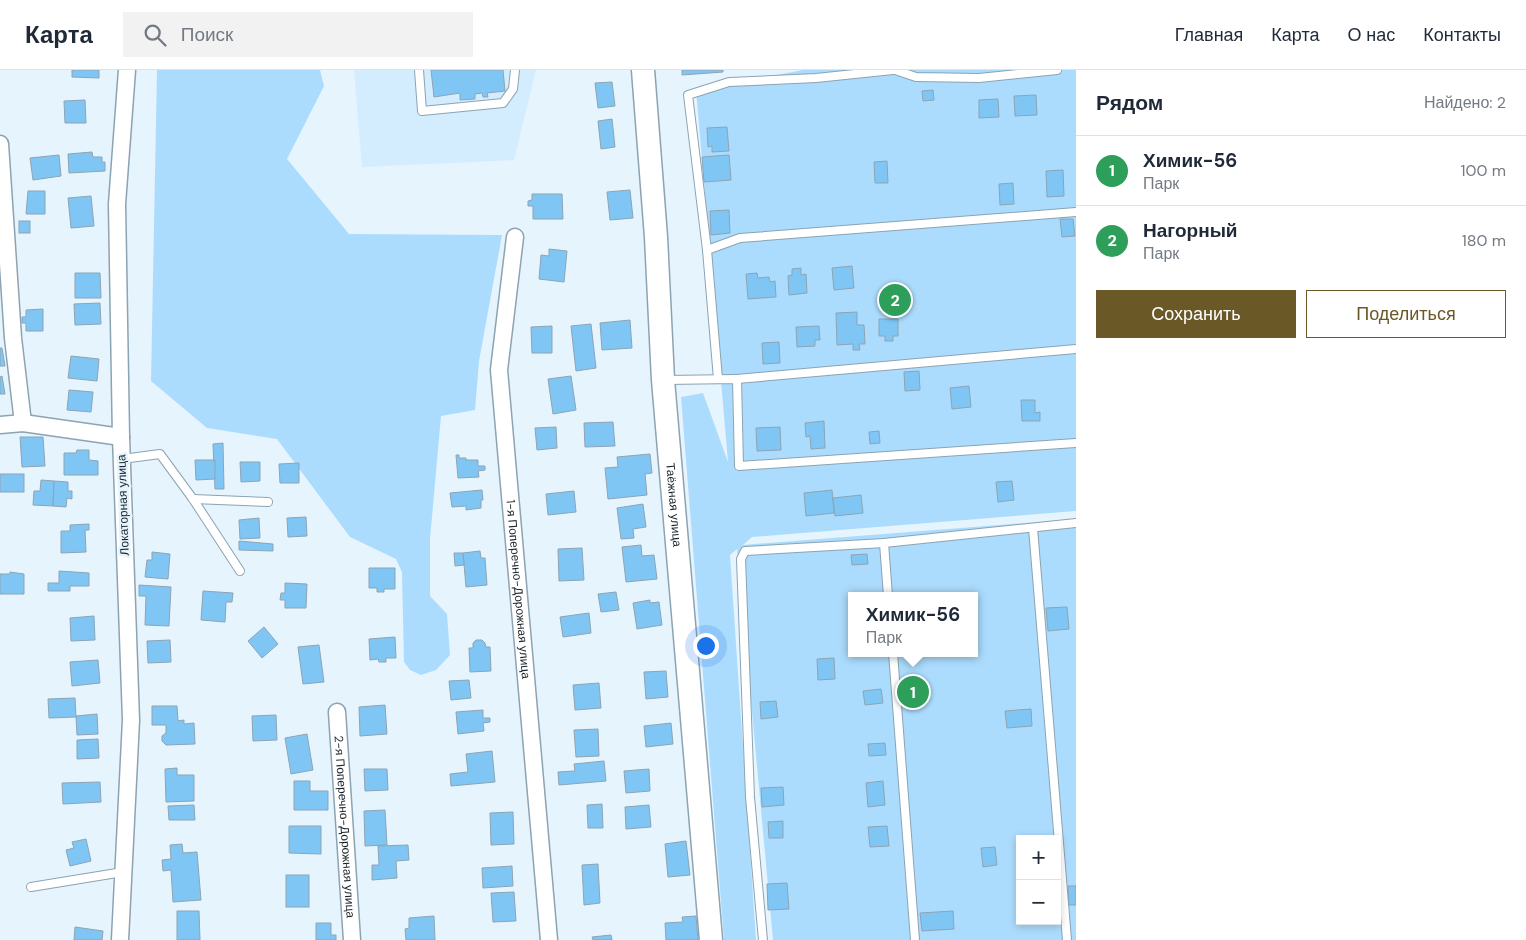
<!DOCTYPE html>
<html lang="ru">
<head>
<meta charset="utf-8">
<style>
	:root { --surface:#fff; --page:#f2f2f3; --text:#1f2937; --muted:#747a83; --line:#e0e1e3; --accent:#6a5826 }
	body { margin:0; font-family:"DM Sans",sans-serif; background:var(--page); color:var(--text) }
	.controls { position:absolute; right:15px; bottom:15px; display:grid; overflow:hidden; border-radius:0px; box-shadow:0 2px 8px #0003 }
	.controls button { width:45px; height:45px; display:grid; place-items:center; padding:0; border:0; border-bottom:1px solid var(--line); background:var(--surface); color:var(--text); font:25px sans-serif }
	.you { position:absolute; left:705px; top:575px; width:18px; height:18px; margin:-12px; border:4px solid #fff; border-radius:50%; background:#1a73e8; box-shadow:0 0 0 8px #1a73e833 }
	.badge { display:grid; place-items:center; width:32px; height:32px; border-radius:50%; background:var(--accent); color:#fff; font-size:16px; font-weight:700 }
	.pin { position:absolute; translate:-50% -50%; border:2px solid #fff; box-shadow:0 1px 5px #0006 }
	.popup { position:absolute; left:848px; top:522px; width:130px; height:65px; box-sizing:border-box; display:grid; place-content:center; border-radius:0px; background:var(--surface); filter:drop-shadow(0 1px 4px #0005); font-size:16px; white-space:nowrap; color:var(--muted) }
	.popup b { font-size:19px; color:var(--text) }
	.popup::after { content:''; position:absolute; left:50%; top:100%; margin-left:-10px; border:10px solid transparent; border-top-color:var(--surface) }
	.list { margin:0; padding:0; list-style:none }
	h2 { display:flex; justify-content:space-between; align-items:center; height:65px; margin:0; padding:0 20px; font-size:21px }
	h2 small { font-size:16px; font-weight:400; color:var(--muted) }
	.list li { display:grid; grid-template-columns:32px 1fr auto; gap:15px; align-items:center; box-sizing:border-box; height:70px; padding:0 20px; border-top:1px solid var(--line) }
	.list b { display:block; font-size:19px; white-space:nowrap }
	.list p { margin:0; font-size:16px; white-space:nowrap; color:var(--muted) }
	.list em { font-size:16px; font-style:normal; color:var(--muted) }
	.actions { display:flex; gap:10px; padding:15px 20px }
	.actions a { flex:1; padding:11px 0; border:1px solid var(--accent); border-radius:0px; text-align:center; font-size:18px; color:var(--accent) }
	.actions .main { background:var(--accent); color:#fff }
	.icon { flex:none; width:28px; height:28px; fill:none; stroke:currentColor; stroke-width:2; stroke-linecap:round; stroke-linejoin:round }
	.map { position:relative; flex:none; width:1076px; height:870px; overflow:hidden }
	header { display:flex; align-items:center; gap:30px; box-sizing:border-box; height:70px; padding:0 25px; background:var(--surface); border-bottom:1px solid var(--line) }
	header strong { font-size:24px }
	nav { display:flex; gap:28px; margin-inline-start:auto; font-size:18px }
	.search { width:350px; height:45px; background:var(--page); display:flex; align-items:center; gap:12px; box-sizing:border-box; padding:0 18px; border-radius:0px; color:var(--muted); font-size:19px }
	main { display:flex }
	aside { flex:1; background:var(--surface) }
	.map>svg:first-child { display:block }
	.built { fill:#d3ecfe }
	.green { fill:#acdcfd; fill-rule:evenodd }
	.building { fill:#80c6f4; stroke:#8da4b4 }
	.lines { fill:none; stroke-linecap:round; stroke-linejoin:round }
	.lane-casing { stroke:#8ca3b2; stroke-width:10 }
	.street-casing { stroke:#8ca3b2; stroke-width:19 }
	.secondary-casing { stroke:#8ca3b2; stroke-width:25 }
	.lane { stroke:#fff; stroke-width:8 }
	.street { stroke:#fff; stroke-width:16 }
	.secondary { stroke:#fff; stroke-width:22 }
	.labels { text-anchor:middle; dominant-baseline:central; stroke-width:5; stroke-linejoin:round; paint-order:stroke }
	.street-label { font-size:12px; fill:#1a2329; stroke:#e6f4fe }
</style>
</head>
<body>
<header>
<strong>Карта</strong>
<div class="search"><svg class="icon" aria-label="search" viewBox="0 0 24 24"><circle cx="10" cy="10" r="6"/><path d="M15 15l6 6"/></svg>Поиск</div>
<nav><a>Главная</a><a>Карта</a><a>О нас</a><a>Контакты</a></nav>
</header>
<main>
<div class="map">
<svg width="1076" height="870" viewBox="0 0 1076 870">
	<rect width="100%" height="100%" fill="#e6f4fe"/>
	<path class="built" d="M354,0H536L514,90L362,97Z"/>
	<g class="green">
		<path d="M157,0H320L324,16L287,89L349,164L502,165L479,291L475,340L441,346L430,469V526L447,544L450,585L436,600L421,605L410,600L404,592L402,502L396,489L350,467L277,369L207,358L151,311Z"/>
		<path d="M803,0H1076V441L752,467L743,475L1076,449V870H773L737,479L730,485L756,870H724L681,327L703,323L728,392L696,20ZM852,526H974V583H852ZM1020,769H1057V851H1020Z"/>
	</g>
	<g class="building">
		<path d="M72,0H99V8L72,7Z"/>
		<path d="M431,0H503L505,21L487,23L488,27H483L482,23L475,24V29L460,30V23L434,27Z"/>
		<path d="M682,0H723V2L682,5Z"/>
		<path d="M612,12L615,36L598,38L595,13Z"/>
		<path d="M933,20L934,30L923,31L922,21Z"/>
		<path d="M1036,25L1037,45L1015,46L1014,26Z"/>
		<path d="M998,29L999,47L979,48V30Z"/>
		<path d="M85,30L86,53H65L64,31Z"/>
		<path d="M612,49L615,77L601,79L598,51Z"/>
		<path d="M727,57L729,81L712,82V76L708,77L707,58Z"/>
		<path d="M92,82L93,87H102V92H105V101L69,103L68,84Z"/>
		<path d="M59,85L61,106L33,110L30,88Z"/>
		<path d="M729,85L731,110L704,112L702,87Z"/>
		<path d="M887,91L888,113H875L874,92Z"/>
		<path d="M1063,100L1064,126L1047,127L1046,101Z"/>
		<path d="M1013,113L1014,134L1000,135L999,114Z"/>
		<path d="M630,120L633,148L610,150L607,122Z"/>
		<path d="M28,121H45V144H26Z"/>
		<path d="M532,124H562L563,149H533V136H528V131L532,130Z"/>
		<path d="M91,126L94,156L71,158L68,128Z"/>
		<path d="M729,140L730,163L711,165L710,141Z"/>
		<path d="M1060,149H1073L1075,166L1062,167Z"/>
		<rect x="19" y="151" width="11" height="12"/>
		<path d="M549,179L567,181L564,212L539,209L541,185L549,186Z"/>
		<path d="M852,196L854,218L834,220L832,198Z"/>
		<path d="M801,198V205L806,204L807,223L789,225L788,206L792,205V199Z"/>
		<path d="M75,203H100L101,228H75Z"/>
		<path d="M757,203L758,208L769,207L770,212L775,211L776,227L748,229L746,204Z"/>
		<path d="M100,233L101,254L75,255L74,234Z"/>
		<path d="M43,239V261H26V253H22V247H26V240Z"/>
		<path d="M857,242V255H864L865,274H859L860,280H853V274L837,275L836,243Z"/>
		<path d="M879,249H898V266H893V271H885V266H879Z"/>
		<path d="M630,250L632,278L602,280L600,253Z"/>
		<path d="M591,254L596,298L576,301L571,256Z"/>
		<path d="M552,256V283H532L531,257Z"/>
		<path d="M819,256L820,270H815V276L797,277L796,257Z"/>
		<path d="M779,272L780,293L763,294L762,273Z"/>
		<path d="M0,278H2L5,296H0Z"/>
		<path d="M71,286L99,289L97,311L68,308Z"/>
		<path d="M919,301L920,320L905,321L904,302Z"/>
		<path d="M2,306L5,324H0V307Z"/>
		<path d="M571,306L576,340L553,344L548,309Z"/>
		<path d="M969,316L971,337L952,339L950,318Z"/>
		<path d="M69,320L93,322L91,342L67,340Z"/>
		<path d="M1021,330H1035V343L1040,342V351H1022Z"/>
		<path d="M824,351L825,378L811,379L810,366L806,367L805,353Z"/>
		<path d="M613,352L615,376L585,377L584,353Z"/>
		<path d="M556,357L557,378L537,380L535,358Z"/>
		<path d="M780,357L781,380L757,381L756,358Z"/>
		<path d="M879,361L880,373L870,374L869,362Z"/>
		<path d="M20,367H43L45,396L22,397Z"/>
		<path d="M223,373L224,419H215L213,374Z"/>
		<path d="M77,380H89V390L98,391V405H64V383H76Z"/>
		<path d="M650,384L652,403L645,404L647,425L608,429L605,398L618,397L617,387Z"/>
		<path d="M456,385H459V388H466V390H478V396H485V400L478,401L479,407L458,408Z"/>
		<path d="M195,390H215V409L196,410Z"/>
		<path d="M240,392H260V411L241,412Z"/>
		<path d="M299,393V413H280L279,394Z"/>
		<rect x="0" y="404" width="24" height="18"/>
		<path d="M41,410L54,411L53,436L33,435L34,421H40Z"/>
		<path d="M54,411L68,412V421H72V429L67,428L66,437L53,436Z"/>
		<path d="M1012,411L1014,430L998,432L996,412Z"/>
		<path d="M482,420L483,430H481V438L466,440V436L452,437L450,423Z"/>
		<path d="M832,420L834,443L806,446L804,423Z"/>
		<path d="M574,421L576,442L548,445L546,424Z"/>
		<path d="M861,425L863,443L835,446L833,428Z"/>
		<path d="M643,434L646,457L633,459L634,468L621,469L617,438Z"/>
		<path d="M306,447L307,466L288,467L287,448Z"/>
		<path d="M259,448L260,468L240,469L239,450Z"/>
		<path d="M89,454V460H85L86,482L61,483V461H70V455Z"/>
		<path d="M239,471L273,474V481L239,480Z"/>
		<path d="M641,475L642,486L654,485L657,509L626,512L622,477Z"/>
		<path d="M582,478L584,510L559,511L558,479Z"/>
		<path d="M480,481L481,488H485L487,515L466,517L463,483Z"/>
		<path d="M152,482L170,484L168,509L145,507L147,490H152Z"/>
		<path d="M454,483H463L464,495L455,496Z"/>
		<path d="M867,484L868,494L852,495L851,485Z"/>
		<path d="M369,498H395V519H384V522H377V518H369Z"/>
		<path d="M59,501L89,503V516H70V521H48V513H59Z"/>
		<path d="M10,502L24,504V524H0V504H10Z"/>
		<path d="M285,513L307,514L306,538H285V530H280L281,523H285Z"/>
		<path d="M139,515L171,517L169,556L145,555L146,526H139Z"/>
		<path d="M203,521L233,523L232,532H226L225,552L201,550Z"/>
		<path d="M616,522L619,540L601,542L598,524Z"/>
		<path d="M650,530V533L659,532L662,555L637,559L633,533Z"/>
		<path d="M1067,537L1069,559L1048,561L1046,538Z"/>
		<path d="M589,543L591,563L563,567L560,547Z"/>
		<path d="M94,546L95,570L71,571L70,548Z"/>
		<path d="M264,557L278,574L262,588L248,571Z"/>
		<path d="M395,567L396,588H386V592H379L378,589L370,590L369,569Z"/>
		<path d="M170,570L171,592L148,593L147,571Z"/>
		<path d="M476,570H482L485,573L486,577H490L491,601L470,602L469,578H473V573Z"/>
		<path d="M319,575L324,612L303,614L298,577Z"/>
		<path d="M834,588L835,609L818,610L817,589Z"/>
		<path d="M98,590L100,613L72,616L70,592Z"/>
		<path d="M666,601L668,627L646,629L644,602Z"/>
		<path d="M469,610L471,628L451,630L449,611Z"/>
		<path d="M599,613L601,638L575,640L573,615Z"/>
		<path d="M881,619L883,633L865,635L863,621Z"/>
		<path d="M75,628L76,647L49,648L48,629Z"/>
		<path d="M776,631L778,647L761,649L760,632Z"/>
		<path d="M385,635L387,664L360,666L359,637Z"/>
		<path d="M152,636H177L178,651L184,650V654L194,653L195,674L166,675L162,671V666L166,663V655H152Z"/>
		<path d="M1031,639L1032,656L1007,658L1005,641Z"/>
		<path d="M483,640V648H490V652L483,653L484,661L458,664L456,642Z"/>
		<path d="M97,644L98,664L77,665L76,646Z"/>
		<path d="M276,645L277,670L253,671L252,646Z"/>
		<path d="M671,653L673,674L646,677L644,656Z"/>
		<path d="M598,659L599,686L576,687L574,660Z"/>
		<path d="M307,664L313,700L291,704L285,668Z"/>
		<path d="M98,669L99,688L77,689V670Z"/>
		<path d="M885,673L886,685L869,686L868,674Z"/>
		<path d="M492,681L495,712L451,716L450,704L468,702L466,684Z"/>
		<path d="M604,691L606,711L559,715L558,702L575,701L574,694Z"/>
		<path d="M177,698V705H194V731L166,732L165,699Z"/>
		<path d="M364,699H387L388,720L365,721Z"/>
		<path d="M649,699L650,721L626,723L624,701Z"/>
		<path d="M294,711H310V721H328V740H294Z"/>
		<path d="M883,711L885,735L868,737L866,713Z"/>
		<path d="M100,712L101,732L63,734L62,713Z"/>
		<path d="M783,717L784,735L762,737L761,718Z"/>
		<path d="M602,734L603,758H588L587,735Z"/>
		<path d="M194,735L195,750H169L168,736Z"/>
		<path d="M649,735L651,757L626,759L625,737Z"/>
		<path d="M385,740L387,775L365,776L364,741Z"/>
		<path d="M513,742L514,774L491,775L490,743Z"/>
		<path d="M783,751V768H769L768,752Z"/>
		<path d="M289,756H321V784L289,783Z"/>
		<path d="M887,756L889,776L870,777L868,757Z"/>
		<path d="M86,769L91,791L70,796L66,780L74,778L72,772Z"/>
		<path d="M686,771L690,805L668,807L665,774Z"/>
		<path d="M182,774L183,783L197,782L201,830L173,832L171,800L163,801L162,790L171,789L170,775Z"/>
		<path d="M408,775L409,790L396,791L397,808L372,810V795H379L378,776Z"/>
		<path d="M995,777L997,795L983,797L981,778Z"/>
		<path d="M598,794L600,833L584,835L582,795Z"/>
		<path d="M512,796L513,816L483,818L482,798Z"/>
		<rect x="286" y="805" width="23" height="32"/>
		<path d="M787,813L789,839L768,840L767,814Z"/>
		<path d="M1068,816H1076V835H1069Z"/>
		<path d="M514,822L516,851L493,852L491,823Z"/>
		<path d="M177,841H199L200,870H177Z"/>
		<path d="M953,841L954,859L922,861L920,843Z"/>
		<path d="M434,846L435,870H406L405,859L409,858V848Z"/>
		<path d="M696,846L698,870H666L665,853L683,852L682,847Z"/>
		<path d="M1028,851H1047V853L1028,854Z"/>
		<path d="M316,853H331V865H336V870H316Z"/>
		<path d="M75,857L103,861L102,870H74Z"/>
		<path d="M611,865L612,870H593L592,867Z"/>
	</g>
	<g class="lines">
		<defs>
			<g id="lane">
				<path d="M419,0L422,41L503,33L513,19L515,0"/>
				<path d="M895,0L916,7L979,8L1057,0"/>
				<path d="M707,180L688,25L729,12L816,8L893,0"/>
				<path d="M718,309L707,180L740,168L1076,142"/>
				<path d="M737,309L1076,279"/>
				<path d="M665,310L737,309L739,396L1076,373"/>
				<path d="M122,389L160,384L193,429L240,501"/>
				<path d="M193,429L268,432"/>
				<path d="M1033,458L1067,870"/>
				<path d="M884,473L888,526"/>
				<path d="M893,583L915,870"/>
				<path d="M31,817L123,802"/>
				<path d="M763,870L750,727L741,489L745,481L884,473L1076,453"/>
			</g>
			<g id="street">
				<path d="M0,74L13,268L23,353"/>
				<path id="s1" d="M515,167L499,300L549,870"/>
				<path d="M0,355L23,353L121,367"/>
				<path id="s2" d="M337,642L352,870"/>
				<path d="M120,870L131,650L121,367L117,134L127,0"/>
			</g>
			<g id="secondary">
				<path id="s3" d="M643,0L656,167L663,310L711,870"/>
			</g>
		</defs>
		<use href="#lane" class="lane-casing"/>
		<use href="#street" class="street-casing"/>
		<use href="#secondary" class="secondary-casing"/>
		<use href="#lane" class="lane"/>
		<use href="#street" class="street"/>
		<use href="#secondary" class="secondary"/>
	</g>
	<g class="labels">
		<g class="street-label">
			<text transform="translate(123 435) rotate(-92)">Локаторная улица</text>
			<text stroke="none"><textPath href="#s3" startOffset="436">Таёжная улица</textPath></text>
			<text stroke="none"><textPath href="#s1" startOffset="354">1-я Поперечно-Дорожная улица</textPath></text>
			<text stroke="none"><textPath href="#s2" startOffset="115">2-я Поперечно-Дорожная улица</textPath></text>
		</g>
	</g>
</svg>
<div class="controls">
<button>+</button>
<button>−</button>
</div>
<div class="you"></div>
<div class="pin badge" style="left:913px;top:622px;background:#2e9e5b">1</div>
<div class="popup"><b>Химик-56</b>Парк</div>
<div class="pin badge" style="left:895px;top:230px;background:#2e9e5b">2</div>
</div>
<aside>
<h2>Рядом<small>Найдено: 2</small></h2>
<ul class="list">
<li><span class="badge" style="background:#2e9e5b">1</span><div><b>Химик-56</b><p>Парк</p></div><em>100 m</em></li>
<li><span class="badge" style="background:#2e9e5b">2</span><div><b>Нагорный</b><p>Парк</p></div><em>180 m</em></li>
</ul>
<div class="actions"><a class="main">Сохранить</a><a>Поделиться</a></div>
</aside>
</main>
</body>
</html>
